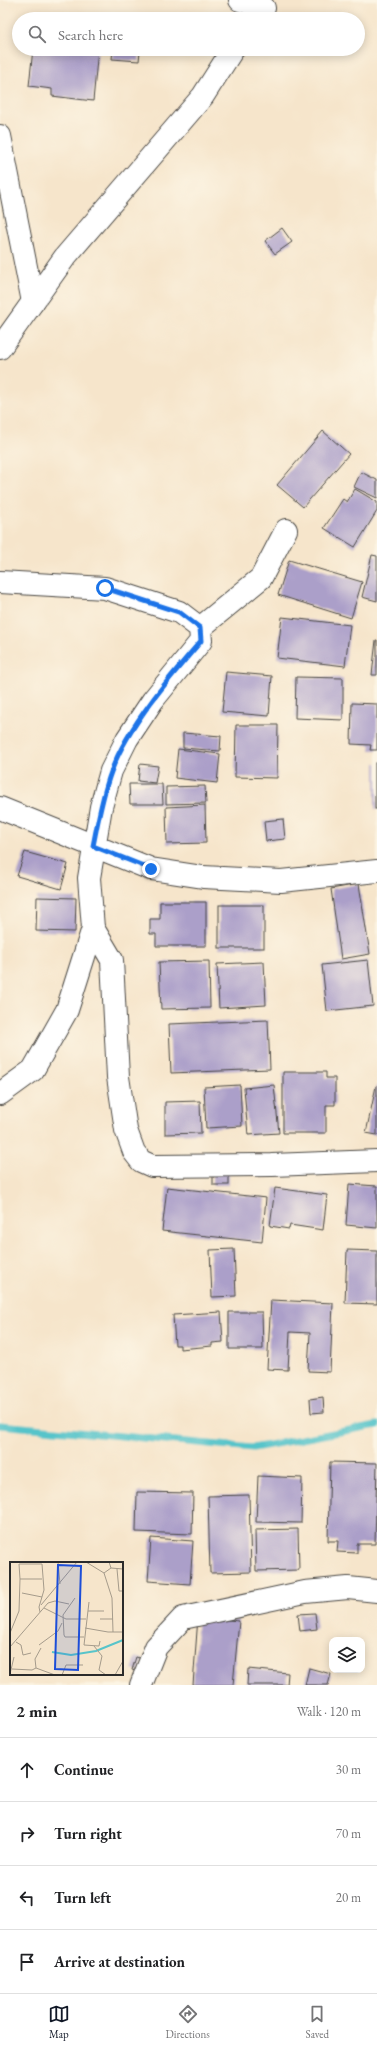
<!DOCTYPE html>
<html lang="en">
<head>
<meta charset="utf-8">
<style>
	:root { --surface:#fff; --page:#f2f2f2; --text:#202124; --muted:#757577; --line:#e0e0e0; --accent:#111827 }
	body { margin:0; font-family:"EB Garamond",serif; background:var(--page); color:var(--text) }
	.controls { position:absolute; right:12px; bottom:12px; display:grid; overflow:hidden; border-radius:8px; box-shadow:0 2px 10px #0003 }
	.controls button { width:36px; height:36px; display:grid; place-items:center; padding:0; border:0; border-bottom:1px solid var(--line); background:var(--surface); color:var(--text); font:20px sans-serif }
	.stop { position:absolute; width:12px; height:12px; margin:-9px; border:3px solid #1a73e8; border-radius:50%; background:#fff }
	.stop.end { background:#1a73e8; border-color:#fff; box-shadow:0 1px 4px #0008 }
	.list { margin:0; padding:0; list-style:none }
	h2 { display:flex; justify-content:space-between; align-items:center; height:52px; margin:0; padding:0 16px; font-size:17px }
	h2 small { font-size:13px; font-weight:400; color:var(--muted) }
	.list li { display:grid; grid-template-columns:26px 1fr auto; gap:12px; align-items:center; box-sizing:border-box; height:64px; padding:0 16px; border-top:1px solid var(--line) }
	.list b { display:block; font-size:15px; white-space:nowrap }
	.list em { font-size:13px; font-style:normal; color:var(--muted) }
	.icon { flex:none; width:22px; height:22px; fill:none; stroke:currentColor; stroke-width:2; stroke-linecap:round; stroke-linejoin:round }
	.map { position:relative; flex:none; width:377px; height:1685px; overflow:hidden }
	.search { position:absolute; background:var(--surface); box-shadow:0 2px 10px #0003; left:12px; right:12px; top:12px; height:44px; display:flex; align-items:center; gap:10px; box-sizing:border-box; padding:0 14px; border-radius:22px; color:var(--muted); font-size:15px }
	.sheet { height:308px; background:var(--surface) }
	nav { display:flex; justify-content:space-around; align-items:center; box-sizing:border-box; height:56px; border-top:1px solid var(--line); background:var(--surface); font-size:11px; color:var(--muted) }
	nav a { display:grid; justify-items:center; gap:2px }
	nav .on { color:var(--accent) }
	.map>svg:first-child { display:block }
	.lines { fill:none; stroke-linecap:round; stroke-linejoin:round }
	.stream { stroke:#57c4ca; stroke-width:7 }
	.building { fill:#ab9fc9 }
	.minor-casing { stroke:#494743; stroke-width:24 }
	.minor { stroke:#fff; stroke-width:22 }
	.route { stroke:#1a73e8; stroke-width:5 }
	.inset-river { fill:none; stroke:#57c4ca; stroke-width:2 }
	.inset-road { fill:none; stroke:#a59b8b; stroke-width:1 }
	.view { fill:#1d4ed8; fill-opacity:0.15; stroke:#1d4ed8; stroke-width:2 }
	.inset-edge { fill:none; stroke:#2b2b2b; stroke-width:2 }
</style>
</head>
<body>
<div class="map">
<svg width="377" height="1685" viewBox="0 0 377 1685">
	<rect width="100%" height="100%" fill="#fcf5e5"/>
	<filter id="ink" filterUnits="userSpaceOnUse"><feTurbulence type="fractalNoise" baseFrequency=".025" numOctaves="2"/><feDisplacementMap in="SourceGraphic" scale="8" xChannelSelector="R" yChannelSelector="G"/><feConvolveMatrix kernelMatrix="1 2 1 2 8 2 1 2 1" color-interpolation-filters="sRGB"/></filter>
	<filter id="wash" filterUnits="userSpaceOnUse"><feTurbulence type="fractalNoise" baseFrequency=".012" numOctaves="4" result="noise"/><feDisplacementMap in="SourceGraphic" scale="16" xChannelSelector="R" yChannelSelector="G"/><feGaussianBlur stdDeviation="0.9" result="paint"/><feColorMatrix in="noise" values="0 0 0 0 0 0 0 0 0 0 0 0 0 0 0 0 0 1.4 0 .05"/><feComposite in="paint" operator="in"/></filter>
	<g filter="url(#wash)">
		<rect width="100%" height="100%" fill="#f6e5cb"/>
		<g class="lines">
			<path class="stream" d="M0,1425L253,1448L377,1425"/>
		</g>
		<g id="blocks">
			<g class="building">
				<path d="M33,49H98L93,101L52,96V89L29,86Z"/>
				<path d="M113,49L140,51L139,61L112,59Z"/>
				<path d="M282,228L292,242L275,254L265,241Z"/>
				<path d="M323,431L349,454L303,507L277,485Z"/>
				<path d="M361,472L377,480V498L354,487Z"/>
				<path d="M355,489L377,502V511L355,547L324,528L343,499L347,502Z"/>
				<path d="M372,555L377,556V601L362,597Z"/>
				<path d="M289,560L362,582L351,618L278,595Z"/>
				<path d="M282,617L350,625L345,666L277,658Z"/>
				<path d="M376,640H377V675H372Z"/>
				<path d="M226,672L272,676L269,716L222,712Z"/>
				<path d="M296,677L343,678V720L295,718Z"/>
				<path d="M352,703L377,704V750H370L371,745L351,744Z"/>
				<path d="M236,725H278L277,778L235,777Z"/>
				<path d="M183,733L221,736L220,751L183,748Z"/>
				<path d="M178,749L220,754L217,783L175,778Z"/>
				<rect x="375" y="763" width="2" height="46"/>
				<path d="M140,764L158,766L155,783L138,781Z"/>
				<path d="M129,784H162L163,804H130Z"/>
				<path d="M205,786L206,803L166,804V787Z"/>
				<path d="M205,805L206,843L167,844L166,807Z"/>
				<path d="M283,819L285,839L266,841L264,821Z"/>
				<path d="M25,852L68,864L61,889L17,876Z"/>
				<path d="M359,884L370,954L341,959L331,889Z"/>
				<path d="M37,897L76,898L75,932L36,931Z"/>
				<path d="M160,902H206V946H156V934H150V919H160Z"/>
				<rect x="219" y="905" width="45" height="43"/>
				<path d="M368,960L373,1006L327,1011L322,965Z"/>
				<path d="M209,961L210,1008L161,1009L159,962Z"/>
				<path d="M264,962L266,1005L219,1008L217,964Z"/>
				<path d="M268,1020L270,1069L171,1073L169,1024Z"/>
				<path d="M283,1072H326V1078H335V1105H326V1133H283Z"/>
				<path d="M240,1085L242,1126L206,1128L204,1087Z"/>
				<path d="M274,1085L279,1133L248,1135L244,1088Z"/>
				<path d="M376,1086H377V1135L366,1133Z"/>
				<path d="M200,1101L201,1133L165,1134V1102Z"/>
				<rect x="213" y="1172" width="16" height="13"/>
				<path d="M349,1184L377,1186V1228L346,1225Z"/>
				<path d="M167,1187L266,1198L262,1242L162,1231Z"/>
				<path d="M275,1188L327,1195L323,1230L290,1225L289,1229L270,1226Z"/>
				<path d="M234,1249L236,1296L212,1297L210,1250Z"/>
				<path d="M347,1250L377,1251V1304L345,1303Z"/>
				<path d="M271,1300L333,1303L330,1372L308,1371L310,1333L290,1332L288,1370L267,1369Z"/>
				<path d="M221,1312L223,1342L212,1343V1346L180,1349V1345H175L173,1315Z"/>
				<path d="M229,1312H262L263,1349H229Z"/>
				<path d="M323,1397L324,1412L311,1413L310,1399Z"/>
				<path d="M330,1462L377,1463L375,1544H357V1553L337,1552L338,1541H328Z"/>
				<path d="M258,1476L302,1478L301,1523L256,1522Z"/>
				<path d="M137,1492L193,1493L192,1534L136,1532Z"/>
				<path d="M249,1495L251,1572L210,1573L208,1496Z"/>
				<path d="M298,1529L299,1570L256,1571L255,1530Z"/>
				<path d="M151,1538L193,1541L190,1584L148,1581Z"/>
				<path d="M315,1613L317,1629L300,1631L298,1614Z"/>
				<path d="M198,1617L239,1621L233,1685H193Z"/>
				<path d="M136,1657L143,1659L139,1672L132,1670Z"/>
				<path d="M309,1668L331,1674L328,1685H305Z"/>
				<path d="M248,1669L288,1673L287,1685H247Z"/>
			</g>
		</g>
	</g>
	<g filter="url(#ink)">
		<use href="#blocks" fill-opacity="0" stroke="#494743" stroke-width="1"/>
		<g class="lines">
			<defs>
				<g id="minor">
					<path d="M240,0L264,8"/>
					<path d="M0,136L33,302"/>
					<path d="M0,348L65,257L203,96L233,49"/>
					<path d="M0,582L105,588L179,612L200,628L201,641L153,700L127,739L111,771L101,807L89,878L93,928L112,960L118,1077L126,1130L134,1152L141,1161L152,1166L272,1165L377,1161"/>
					<path d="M200,628L261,578L286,530"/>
					<path d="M0,808L151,869L203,877L281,881L377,871"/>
					<path d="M0,1094L33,1070L67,1010L93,928"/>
					<path d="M141,1685L156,1647L183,1618L305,1592L348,1588L377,1591"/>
				</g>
			</defs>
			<use href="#minor" class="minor-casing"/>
			<use href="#minor" class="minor"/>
		</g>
	</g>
	<g class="lines" filter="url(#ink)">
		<path class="route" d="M105,588L179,612L200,628L201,641C170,677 127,727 111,772C102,796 98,821 93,846L151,869"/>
	</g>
	<g transform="translate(10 1562)">
		<rect width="113" height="113" fill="#f6e5cb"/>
		<path class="inset-river" d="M42,90L61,93L86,89L113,78"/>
		<path class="inset-road" d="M48,0L50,22M76,0L94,11L101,6M99,0L101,6L113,7M107,7L109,29H113M94,11L102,36L103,70M12,31L32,35M65,36L53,53L54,73L55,75H74M79,40L74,83L89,84L90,79M31,43L67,0M34,46L56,57H76M78,49H94M30,50L29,45L34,28L32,2H9L10,17H32M90,57H103M75,66L98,70H113M0,71L9,49L10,17M6,80L11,83L13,93L21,91M29,83L48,69L52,61M84,84L92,94L89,108L96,113M0,85L38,41L45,39L59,42M26,106L25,97L31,86M2,107L22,108L26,106L45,113M0,112L4,95M52,113L56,103H73M105,113L113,99"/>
		<path class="view" d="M48,3L71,4L68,108L45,107Z"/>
		<rect width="113" height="113" class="inset-edge"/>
	</g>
</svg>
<div class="controls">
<button><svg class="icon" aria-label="layers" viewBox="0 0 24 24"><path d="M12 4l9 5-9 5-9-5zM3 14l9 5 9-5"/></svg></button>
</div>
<div class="stop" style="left:105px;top:588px"></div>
<div class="stop end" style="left:151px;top:869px"></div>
<div class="search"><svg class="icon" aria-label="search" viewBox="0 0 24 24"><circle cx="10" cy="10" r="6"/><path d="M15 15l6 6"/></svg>Search here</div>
</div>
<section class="sheet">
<h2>2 min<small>Walk · 120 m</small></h2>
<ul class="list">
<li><svg class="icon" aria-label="ahead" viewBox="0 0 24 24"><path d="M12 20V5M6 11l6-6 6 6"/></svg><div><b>Continue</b></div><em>30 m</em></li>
<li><svg class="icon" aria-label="right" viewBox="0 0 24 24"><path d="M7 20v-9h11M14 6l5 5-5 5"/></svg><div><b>Turn right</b></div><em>70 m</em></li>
<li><svg class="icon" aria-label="left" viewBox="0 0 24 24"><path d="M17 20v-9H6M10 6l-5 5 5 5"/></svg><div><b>Turn left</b></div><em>20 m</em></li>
<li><svg class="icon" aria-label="arrive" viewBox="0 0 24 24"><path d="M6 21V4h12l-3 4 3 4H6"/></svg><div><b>Arrive at destination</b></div></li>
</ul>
</section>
<nav>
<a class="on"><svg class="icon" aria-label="map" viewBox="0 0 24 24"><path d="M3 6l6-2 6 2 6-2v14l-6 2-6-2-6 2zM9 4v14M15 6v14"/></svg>Map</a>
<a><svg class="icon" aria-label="directions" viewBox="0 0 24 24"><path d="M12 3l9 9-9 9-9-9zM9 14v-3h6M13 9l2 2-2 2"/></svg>Directions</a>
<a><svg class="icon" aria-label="saved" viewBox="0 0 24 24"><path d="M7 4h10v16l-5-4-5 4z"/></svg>Saved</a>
</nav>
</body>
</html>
